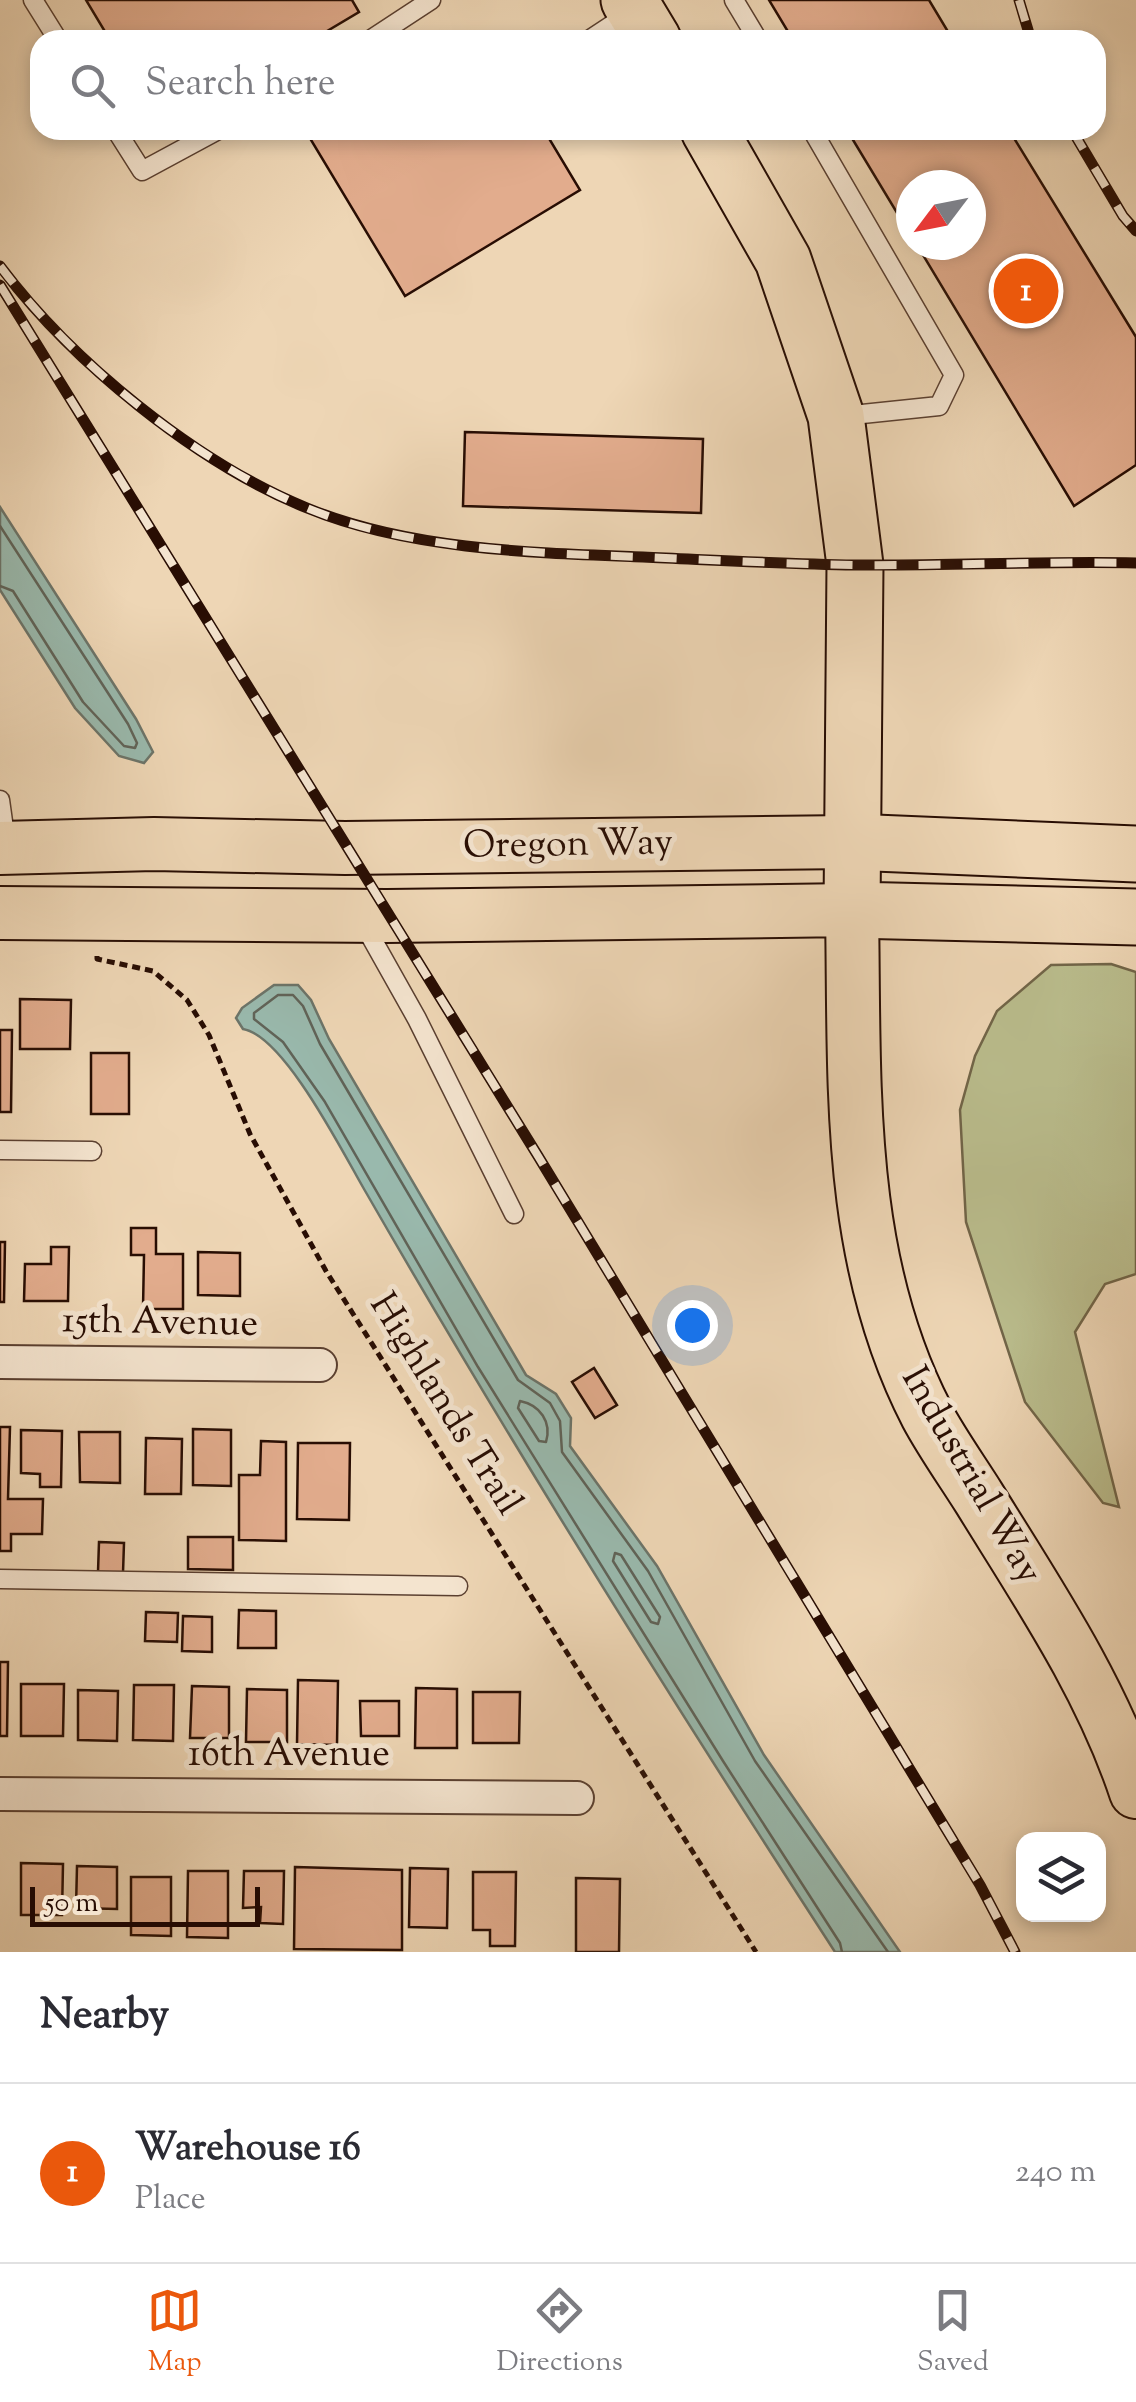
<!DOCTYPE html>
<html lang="en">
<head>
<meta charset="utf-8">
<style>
	:root { --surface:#fff; --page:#f2f2f3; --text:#2b2b33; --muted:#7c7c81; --line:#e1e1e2; --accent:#ea580c }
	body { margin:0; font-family:"Sorts Mill Goudy",serif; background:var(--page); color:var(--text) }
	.controls { position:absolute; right:30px; bottom:30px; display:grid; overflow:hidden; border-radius:20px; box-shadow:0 5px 15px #0003 }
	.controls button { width:90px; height:90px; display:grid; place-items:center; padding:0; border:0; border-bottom:2px solid var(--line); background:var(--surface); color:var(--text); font:50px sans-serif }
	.compass { position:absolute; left:896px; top:170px; width:90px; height:90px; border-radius:50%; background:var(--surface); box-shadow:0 5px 15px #0003; rotate:238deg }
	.scale { position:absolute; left:30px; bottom:25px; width:230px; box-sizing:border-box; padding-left:10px; border:5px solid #280d03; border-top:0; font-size:28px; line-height:35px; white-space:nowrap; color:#280d03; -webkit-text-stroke:8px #f4e4cf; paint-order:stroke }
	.you { position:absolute; left:692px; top:1325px; width:35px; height:35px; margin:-25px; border:8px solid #fff; border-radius:50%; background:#1a73e8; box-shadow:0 0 0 15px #1a73e833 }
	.badge { display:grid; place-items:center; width:65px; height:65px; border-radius:50%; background:var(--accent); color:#fff; font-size:32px; font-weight:700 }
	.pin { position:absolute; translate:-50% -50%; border:5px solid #fff; box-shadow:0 2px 10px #0006 }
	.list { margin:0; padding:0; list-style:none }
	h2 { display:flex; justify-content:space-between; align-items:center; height:130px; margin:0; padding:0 40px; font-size:42px }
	h2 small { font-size:32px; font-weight:400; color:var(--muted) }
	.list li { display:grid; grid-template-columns:65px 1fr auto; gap:30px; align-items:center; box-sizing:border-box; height:180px; padding:0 40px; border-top:2px solid var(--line) }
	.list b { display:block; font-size:38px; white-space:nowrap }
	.list p { margin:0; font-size:32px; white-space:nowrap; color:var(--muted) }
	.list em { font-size:32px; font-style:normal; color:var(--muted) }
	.icon { flex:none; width:55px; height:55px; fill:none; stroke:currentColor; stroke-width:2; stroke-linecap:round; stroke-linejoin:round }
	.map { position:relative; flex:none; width:1136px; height:1952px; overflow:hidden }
	.search { position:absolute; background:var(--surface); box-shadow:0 5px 15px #0003; left:30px; right:30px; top:30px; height:110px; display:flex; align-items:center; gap:25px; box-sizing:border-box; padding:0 35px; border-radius:30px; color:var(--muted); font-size:38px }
	.sheet { height:310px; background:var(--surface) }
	nav { display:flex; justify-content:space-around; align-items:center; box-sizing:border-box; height:140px; border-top:2px solid var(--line); background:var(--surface); font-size:28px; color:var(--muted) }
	nav a { display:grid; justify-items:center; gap:5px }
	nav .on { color:var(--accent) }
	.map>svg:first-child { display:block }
	.green { fill:#babd8d; stroke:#716548; stroke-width:2.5 }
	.water { fill:#99b9ad; stroke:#6c7469; stroke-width:2.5 }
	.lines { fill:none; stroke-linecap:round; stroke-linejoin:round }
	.shore { stroke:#606358; stroke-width:2.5 }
	.building { fill:#e2ac8d; stroke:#280d03; stroke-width:2.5 }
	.lane-casing { stroke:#5a3f30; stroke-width:21 }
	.street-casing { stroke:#5a3f30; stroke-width:36 }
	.primary-casing { stroke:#280d03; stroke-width:56 }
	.highway-casing { stroke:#280d03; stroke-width:59 }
	.path { stroke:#280d03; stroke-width:5; stroke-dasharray:8 5; stroke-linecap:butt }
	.lane { stroke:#f4e4cf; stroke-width:18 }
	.street { stroke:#f4e4cf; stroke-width:32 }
	.primary { stroke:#eed6b5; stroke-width:52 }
	.highway { stroke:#eed6b5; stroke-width:55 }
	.rail-casing { stroke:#280d03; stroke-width:11 }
	.rail { stroke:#f4e4cf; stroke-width:8; stroke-dasharray:22; stroke-linecap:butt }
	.labels { text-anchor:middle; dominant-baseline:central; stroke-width:10; stroke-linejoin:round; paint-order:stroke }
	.street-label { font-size:38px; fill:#280d03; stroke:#f4e4cf }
</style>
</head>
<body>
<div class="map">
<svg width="1136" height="1952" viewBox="0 0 1136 1952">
	<rect width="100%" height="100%" fill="#eed6b5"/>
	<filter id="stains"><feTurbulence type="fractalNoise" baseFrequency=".002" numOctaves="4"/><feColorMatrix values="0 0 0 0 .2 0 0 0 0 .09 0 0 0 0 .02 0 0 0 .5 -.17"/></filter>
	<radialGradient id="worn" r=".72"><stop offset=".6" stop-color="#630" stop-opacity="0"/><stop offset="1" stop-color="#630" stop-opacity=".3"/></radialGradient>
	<path class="green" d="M1111,964L1136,972V1274L1105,1284L1075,1332L1119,1507L1103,1503L1025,1402L966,1222L960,1110L975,1056L997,1011L1051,965Z"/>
	<g class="water">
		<path d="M0,507L136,719L153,752L144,763L119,756L75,708L0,590Z"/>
		<path d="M274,985H298L311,1000L329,1039L526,1375L556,1394L571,1418L570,1446L657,1566L764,1755L900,1952H835C672,1701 513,1448 364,1189C342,1151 284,1036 243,1029L236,1018L242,1008Z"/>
	</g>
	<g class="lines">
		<g class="shore">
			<path d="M0,526L128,724L137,743L135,748L124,746L83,702L13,591L0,586"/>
			<path d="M520,1401C540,1405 552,1422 546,1442L539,1441L518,1408Z"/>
			<path d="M615,1553L621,1555L660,1617L658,1624L651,1622L613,1561Z"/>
			<path d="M842,1952L840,1943L723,1761L478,1367L325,1102L283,1042L254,1019V1013L278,995H293L303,1006L320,1044L518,1380L550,1403L560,1421L562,1452L648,1571L755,1761L888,1952"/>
		</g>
	</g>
	<g class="building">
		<path d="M86,0H352L359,12L312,40H110Z"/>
		<path d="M769,0H929L953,40H793Z"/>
		<path d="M317,130H544L580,190L405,296L308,135Z"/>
		<path d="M847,130H1009L1136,337V465L1074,506L917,245H971V185H911V236Z"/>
		<path d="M465,432L703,439L701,513L463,506Z"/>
		<path d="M20,999L71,1000L70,1049H20Z"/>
		<path d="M0,1030H12L11,1112H0Z"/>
		<rect x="91" y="1053" width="38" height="61"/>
		<path d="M131,1228H156V1254H183V1309H143L144,1255H131Z"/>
		<path d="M0,1242H5L4,1302H0Z"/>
		<path d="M51,1247H69L68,1301H24L25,1264H51Z"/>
		<path d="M198,1252L240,1253V1296L198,1295Z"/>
		<path d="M594,1368L617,1405L595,1418L572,1382Z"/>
		<path d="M0,1427H10L8,1499H43L42,1534H11V1551H0Z"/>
		<path d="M193,1429L231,1430V1486L193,1485Z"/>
		<path d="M21,1430L62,1431L61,1487H40V1474L21,1473Z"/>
		<path d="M79,1432H120V1483L80,1482Z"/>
		<path d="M146,1438L182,1439L181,1494H145Z"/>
		<path d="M261,1441L286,1442V1541L239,1540V1475H260Z"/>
		<path d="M298,1443H350L349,1520L297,1519Z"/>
		<path d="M188,1537H233V1570L188,1569Z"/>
		<path d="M99,1542L124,1543L123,1573L98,1572Z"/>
		<path d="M239,1610L276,1611V1648H238Z"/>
		<path d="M146,1612L178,1613L177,1642L145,1641Z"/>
		<path d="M183,1616L212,1617V1652L182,1651Z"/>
		<path d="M0,1662H8L7,1736H0Z"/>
		<path d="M298,1680L338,1681L337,1745L297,1744Z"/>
		<path d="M21,1684H64L63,1736H21Z"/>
		<path d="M134,1685H174L173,1741L133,1740Z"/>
		<path d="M192,1686L229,1687V1738H190Z"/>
		<path d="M416,1688L457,1689V1748H415Z"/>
		<path d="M247,1689L287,1690V1742H246Z"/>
		<path d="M78,1690L118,1691L117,1741L78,1740Z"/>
		<path d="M473,1692H520L519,1743H473Z"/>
		<path d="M360,1701H399V1736H361Z"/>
		<path d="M21,1863L63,1864L62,1915H21Z"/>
		<path d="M77,1866L117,1867V1909L76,1908Z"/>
		<path d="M295,1867L402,1870V1950L294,1949Z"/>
		<path d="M410,1868L448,1869L447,1928L409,1927Z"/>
		<path d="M188,1871H228V1938L187,1937Z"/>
		<path d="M244,1871H284L283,1924L260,1923L261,1907L243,1908Z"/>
		<path d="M473,1872H516L515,1946H490V1930H473Z"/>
		<path d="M131,1877H171V1936L131,1935Z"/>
		<path d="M576,1878L620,1879L619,1952H576Z"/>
	</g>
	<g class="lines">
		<defs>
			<g id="lane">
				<path d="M33,0L58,40"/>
				<path d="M734,0L758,40"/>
				<path d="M370,40L431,0"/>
				<path d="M589,40L630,13"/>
				<path d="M116,130L142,171L218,130"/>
				<path d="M812,130L954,375L939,406L843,416"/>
				<path d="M0,800L6,843"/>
				<path d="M362,921L417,1019L514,1214"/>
				<path d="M0,1150L92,1151"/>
				<path d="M0,1579L458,1586"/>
			</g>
			<g id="street">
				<path d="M0,1362L320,1365"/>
				<path d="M0,1794L577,1798"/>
			</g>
			<g id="primary">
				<path d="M0,848L154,844L345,848L851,842"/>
				<path d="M0,913L387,916L852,910C855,1082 845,1257 927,1415C942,1443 962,1471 979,1498C1037,1592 1101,1686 1136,1792"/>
			</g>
			<g id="highway">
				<path d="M629,0L653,40"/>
				<path d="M709,130L783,260L836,416L855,565L852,910L1136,917"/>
				<path d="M851,842L1136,854"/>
			</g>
		</defs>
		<use href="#lane" class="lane-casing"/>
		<use href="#street" class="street-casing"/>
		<use href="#primary" class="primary-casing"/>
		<use href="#highway" class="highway-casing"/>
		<path class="path" d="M97,956V959L153,971L187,1000L209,1035L250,1134L326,1271L756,1952"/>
		<use href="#lane" class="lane"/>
		<use href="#street" class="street"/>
		<use href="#primary" class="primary"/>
		<use href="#highway" class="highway"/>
		<defs>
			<g id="rail">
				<path d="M1019,0L1031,40"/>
				<path d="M1072,130L1123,216L1136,231"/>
				<path d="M0,266C71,361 196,463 307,508C409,550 534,553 643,557C714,560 785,564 855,565C949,566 1042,561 1136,563"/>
				<path d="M0,285L538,1156L980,1885L1015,1952"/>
			</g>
		</defs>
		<use href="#rail" class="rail-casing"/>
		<use href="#rail" class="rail"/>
	</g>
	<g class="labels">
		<g class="street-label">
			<text transform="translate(568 846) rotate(-1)">Oregon Way</text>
			<text transform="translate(160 1324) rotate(1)">15th Avenue</text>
			<text transform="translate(444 1405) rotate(58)">Highlands Trail</text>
			<text transform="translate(970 1476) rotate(60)">Industrial Way</text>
			<text x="289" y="1756">16th Avenue</text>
		</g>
	</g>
	<rect width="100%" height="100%" filter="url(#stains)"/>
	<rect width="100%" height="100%" fill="url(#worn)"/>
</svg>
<div class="controls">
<button><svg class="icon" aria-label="layers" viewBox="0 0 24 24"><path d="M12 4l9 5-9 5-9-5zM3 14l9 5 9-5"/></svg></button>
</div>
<svg class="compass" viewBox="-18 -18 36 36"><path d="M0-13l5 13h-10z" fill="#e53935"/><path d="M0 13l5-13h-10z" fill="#7c7c81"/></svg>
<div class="scale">50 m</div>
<div class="you"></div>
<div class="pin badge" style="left:1026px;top:291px">1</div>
<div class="search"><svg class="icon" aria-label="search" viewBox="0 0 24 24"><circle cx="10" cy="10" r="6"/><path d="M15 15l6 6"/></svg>Search here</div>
</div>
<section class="sheet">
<h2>Nearby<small></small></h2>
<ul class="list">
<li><span class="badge">1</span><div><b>Warehouse 16</b><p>Place</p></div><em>240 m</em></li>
</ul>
</section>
<nav>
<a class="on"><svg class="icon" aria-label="map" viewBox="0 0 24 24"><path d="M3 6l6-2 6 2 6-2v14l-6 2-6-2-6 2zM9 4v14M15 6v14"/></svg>Map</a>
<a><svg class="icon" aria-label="directions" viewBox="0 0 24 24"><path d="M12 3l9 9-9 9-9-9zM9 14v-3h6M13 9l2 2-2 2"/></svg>Directions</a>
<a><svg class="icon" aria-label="saved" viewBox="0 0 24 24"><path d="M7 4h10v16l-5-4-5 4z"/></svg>Saved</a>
</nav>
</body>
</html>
